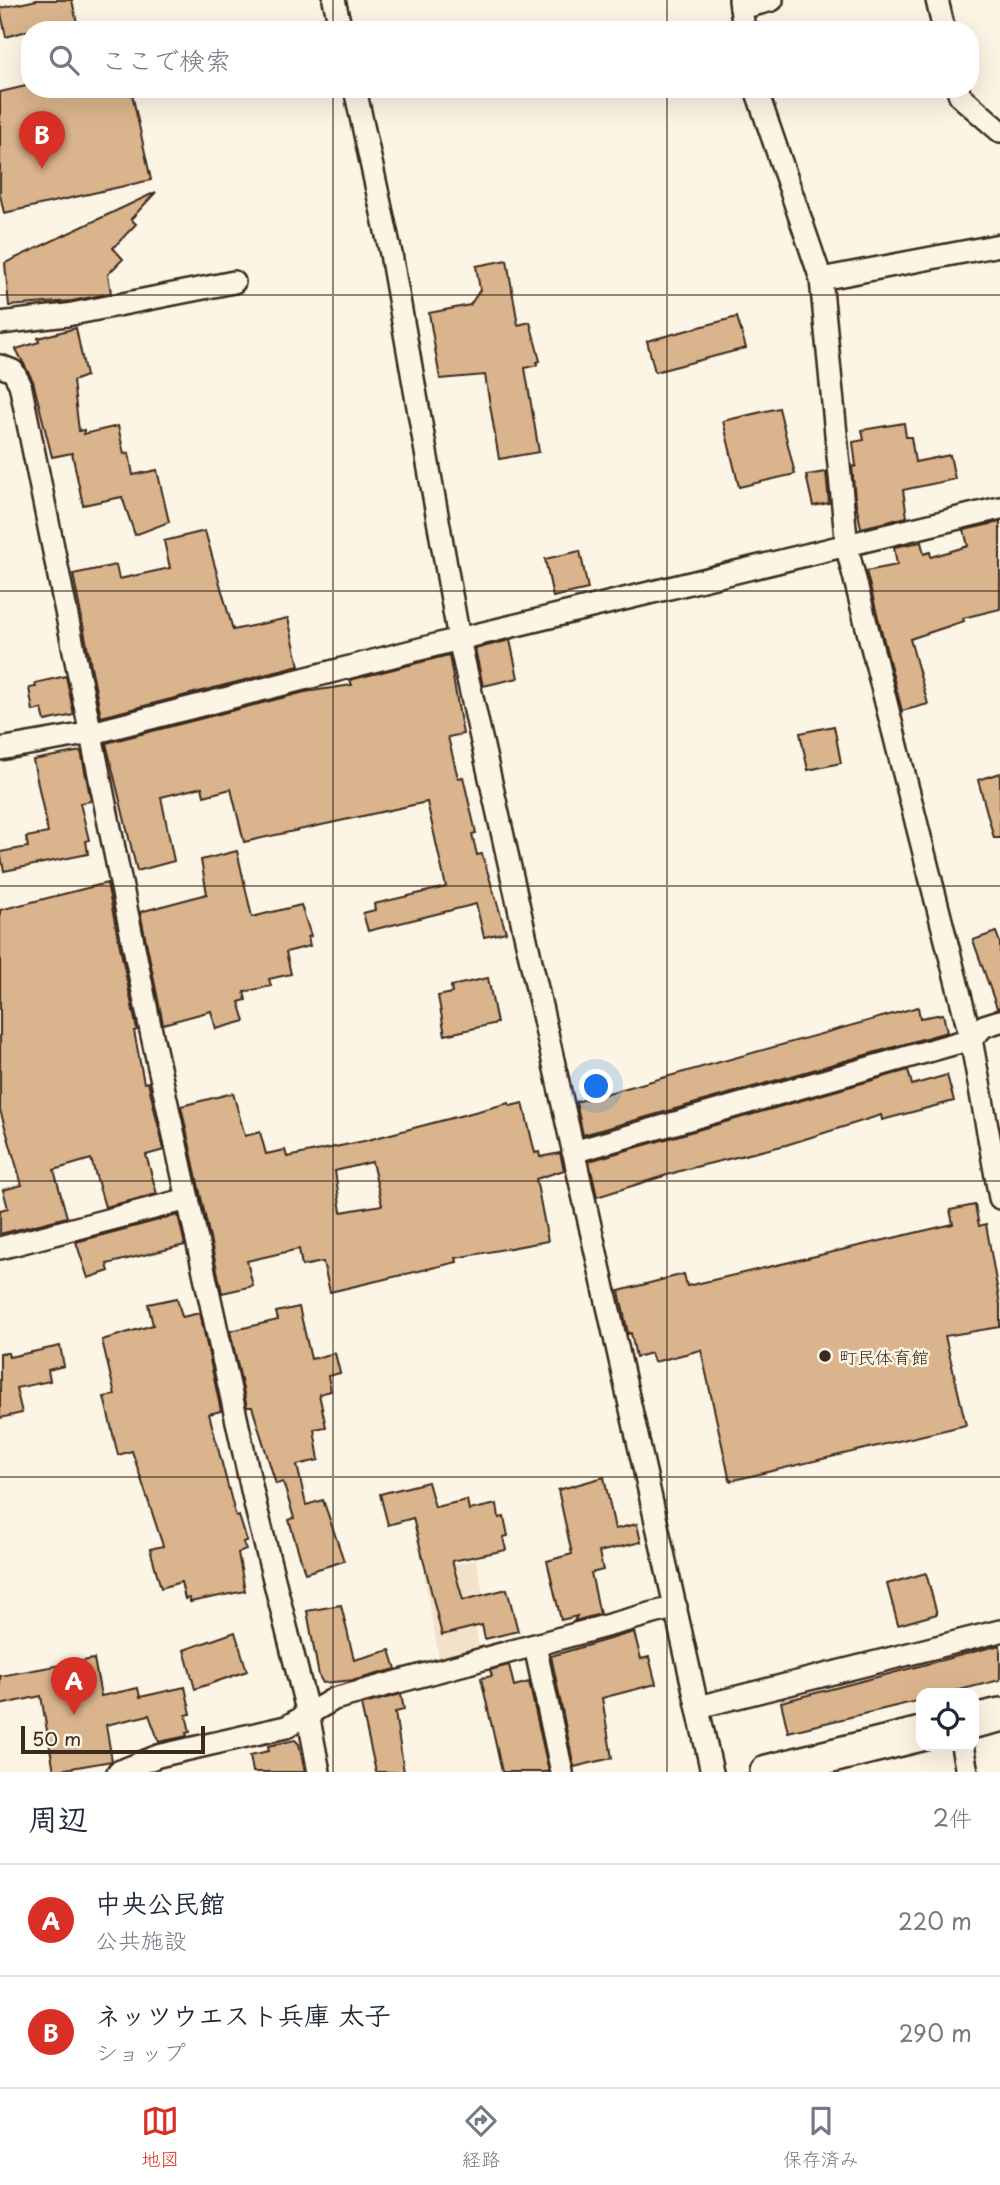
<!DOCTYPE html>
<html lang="ja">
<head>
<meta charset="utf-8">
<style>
	:root { --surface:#fff; --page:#f2f2f3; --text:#1f2937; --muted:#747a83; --line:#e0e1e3; --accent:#d93025 }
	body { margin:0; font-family:"Playpen Sans","Klee One",sans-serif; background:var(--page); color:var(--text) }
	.controls { position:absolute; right:21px; bottom:21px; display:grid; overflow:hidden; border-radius:14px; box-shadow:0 7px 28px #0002 }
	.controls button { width:63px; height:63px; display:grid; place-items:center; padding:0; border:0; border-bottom:2px solid var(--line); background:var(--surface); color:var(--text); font:35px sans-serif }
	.scale { position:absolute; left:21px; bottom:18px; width:184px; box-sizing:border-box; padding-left:7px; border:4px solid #3b2a1e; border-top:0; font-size:19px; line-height:24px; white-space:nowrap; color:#3b2a1e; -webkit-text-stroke:5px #fcf5e5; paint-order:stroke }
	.you { position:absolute; left:597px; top:1087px; width:24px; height:24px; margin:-18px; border:5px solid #fff; border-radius:50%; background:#1a73e8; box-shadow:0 0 0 10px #1a73e833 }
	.badge { display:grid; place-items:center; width:46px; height:46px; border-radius:50%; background:var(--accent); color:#fff; font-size:23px; font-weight:700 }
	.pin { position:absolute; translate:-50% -58px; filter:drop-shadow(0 2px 4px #0008) }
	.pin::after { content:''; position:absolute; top:37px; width:24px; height:21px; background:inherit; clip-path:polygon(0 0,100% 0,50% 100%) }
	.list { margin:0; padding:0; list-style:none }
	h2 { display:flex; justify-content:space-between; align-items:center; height:91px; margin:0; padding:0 28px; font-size:30px }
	h2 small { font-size:23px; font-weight:400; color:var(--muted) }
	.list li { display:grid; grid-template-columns:46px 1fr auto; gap:21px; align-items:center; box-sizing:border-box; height:112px; padding:0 28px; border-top:2px solid var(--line) }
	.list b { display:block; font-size:26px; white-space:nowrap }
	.list p { margin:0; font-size:23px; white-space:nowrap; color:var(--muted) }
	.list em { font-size:23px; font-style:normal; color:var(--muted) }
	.icon { flex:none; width:38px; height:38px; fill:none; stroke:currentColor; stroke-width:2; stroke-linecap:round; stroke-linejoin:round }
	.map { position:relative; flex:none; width:1000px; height:1772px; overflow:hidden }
	.search { position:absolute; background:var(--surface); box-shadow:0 7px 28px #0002; left:21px; right:21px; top:21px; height:77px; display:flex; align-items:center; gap:18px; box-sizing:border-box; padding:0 24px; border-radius:28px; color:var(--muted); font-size:26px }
	.sheet { height:315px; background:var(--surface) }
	nav { display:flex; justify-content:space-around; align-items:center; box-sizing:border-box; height:98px; border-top:2px solid var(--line); background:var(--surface); font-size:19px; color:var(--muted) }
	nav a { display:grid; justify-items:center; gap:4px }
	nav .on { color:var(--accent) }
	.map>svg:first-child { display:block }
	.built { fill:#f2e2ca }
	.building { fill:#dab48c; stroke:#3b2a1e; stroke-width:2; fill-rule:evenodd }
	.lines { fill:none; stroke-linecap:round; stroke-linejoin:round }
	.minor-casing { stroke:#3b2a1e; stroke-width:26 }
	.primary-casing { stroke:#3b2a1e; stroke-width:38 }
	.minor { stroke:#fcf5e5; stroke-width:21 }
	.primary { stroke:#fcf5e5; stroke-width:33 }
	.grid { fill:none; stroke:#3b2a1e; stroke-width:2; stroke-opacity:0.55 }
	.poi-dot { fill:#3b2a1e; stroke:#fcf5e5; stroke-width:2.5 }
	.labels { text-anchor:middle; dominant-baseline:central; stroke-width:5; stroke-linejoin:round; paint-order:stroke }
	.poi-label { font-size:18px; fill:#3b2a1e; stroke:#fcf5e5; text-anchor:start }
</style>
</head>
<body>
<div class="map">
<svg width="1000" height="1772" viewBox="0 0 1000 1772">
	<rect width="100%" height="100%" fill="#fcf5e5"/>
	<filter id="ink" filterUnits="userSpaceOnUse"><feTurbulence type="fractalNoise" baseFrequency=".0143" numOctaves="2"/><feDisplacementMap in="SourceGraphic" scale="14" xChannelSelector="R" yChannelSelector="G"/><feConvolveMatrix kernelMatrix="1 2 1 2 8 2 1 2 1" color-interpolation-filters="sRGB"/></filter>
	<g filter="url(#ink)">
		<path class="built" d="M476,1560L483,1592L470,1596L479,1646L439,1658L423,1571Z"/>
		<g class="building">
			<path d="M37,0H72L77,23L47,30H30L6,37L0,8Z"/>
			<path d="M30,85V89H131L151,180L4,213L0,195V92Z"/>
			<path d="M156,192L131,219L136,224L113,248L123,259L108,274L111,293L72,301L9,306L5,263Z"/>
			<path d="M507,260L518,325L530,322L540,361L537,362V365L525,368L539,452L499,459L485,375L440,379L429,313L470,305L480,290L476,266Z"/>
			<path d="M737,317L746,348L655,372L647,341Z"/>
			<path d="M76,328L86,376L73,381L79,431L84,430V434L118,426L124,454L129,453L133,475L157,470L169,522L135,535L122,497L83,505L72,453L52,457L33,381L16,349L39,342L38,338Z"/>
			<path d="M779,408L795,474L739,487L723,421Z"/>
			<path d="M904,423L906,437H911L915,462L950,455L955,479L903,490L907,517L861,528L855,498L852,467L856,466L853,442L864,440L862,430Z"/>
			<path d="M826,472L829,503L813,506L806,475Z"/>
			<path d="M1000,522V609L963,618L964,621L910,639L928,704L902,711L866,571L897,565L894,547L921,542L924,554L930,552L931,557L968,546L964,530Z"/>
			<path d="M205,531L233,630L288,618L299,666L101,717L73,574L116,565L119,579L170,568L164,541Z"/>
			<path d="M580,551L588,589L553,597L545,559Z"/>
			<path d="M510,640L518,678L483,686L475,649Z"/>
			<path d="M449,655L463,734L448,737L458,778L463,777L476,833L472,834L477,855L482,854L506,932L484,937L476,904L368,931L363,913L375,910L374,904L446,887L427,802L244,842L231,789L204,796L202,787L161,797L174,861L137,871L106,743L305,692L352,685L350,680Z"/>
			<path d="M66,676L74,715L45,721L42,709L33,711L29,688L36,687L35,683Z"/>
			<path d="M834,726L841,763L808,770L800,733Z"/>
			<path d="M81,751L91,801L80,803L89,840L86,841L88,854L4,871L0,852L28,847L26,837L48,833L33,760Z"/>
			<path d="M1000,773V838H994L978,780Z"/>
			<path d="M237,851L252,917L301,905L311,936L308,937L310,946L286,952L291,974L269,979L271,986L244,992L246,1000L239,1002L245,1021L216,1029L211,1011L163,1024L140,912L207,894L201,860Z"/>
			<path d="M107,883L137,1030L134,1031L144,1083L148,1082L164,1150L146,1155L157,1194L105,1207L91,1159L54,1170L67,1217L0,1234V1210L8,1208L3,1190L22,1185L0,1110V910Z"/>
			<path d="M996,932L1000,943V1007L997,1008L973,940Z"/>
			<path d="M488,978L497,1023L445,1035L438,996L452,993L451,986Z"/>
			<path d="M918,1007L920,1018L943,1014L947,1032L583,1135L576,1102Z"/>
			<path d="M908,1070L912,1085L947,1075L954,1101L882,1120L881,1115L786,1145L683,1170L597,1197L589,1161Z"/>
			<path d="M233,1093L245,1136L260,1132L266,1154L285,1150L287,1157L364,1141L509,1103L510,1106L523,1103L535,1153L539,1152L540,1157L560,1153L564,1170L536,1179L548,1241L456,1258L457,1262L330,1292L323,1262L302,1266L299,1249L247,1261L253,1286L222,1293L181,1106ZM372,1162L382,1205L341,1212L335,1171Z"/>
			<path d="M975,1205L979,1226L986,1224L1000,1304V1327L945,1336L966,1425L730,1481L701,1350L654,1362L651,1353L636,1357L631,1333L628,1334L619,1291L684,1274L687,1286L953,1224L950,1210Z"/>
			<path d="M178,1215L185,1245L107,1264L109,1271L88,1278L76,1242Z"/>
			<path d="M177,1298L182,1317L200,1313L221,1411L209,1414L236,1517L239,1516L247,1541L243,1542L246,1550L238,1553L245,1591L190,1602V1598L185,1599L181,1582L161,1588L150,1549L163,1546L132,1451L118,1455L104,1397L115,1395L102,1340L153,1325L148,1304Z"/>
			<path d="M299,1307L311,1359L335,1353L340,1373L328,1376L331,1391L319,1394L326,1427L314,1429L319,1460L297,1465L306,1505L323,1500L344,1561L305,1573L289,1520L294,1518L283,1482L276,1484L252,1407H247L230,1331L278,1320L276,1312Z"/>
			<path d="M60,1346L64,1366L48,1370L50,1381L16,1388L22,1413L0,1418V1353H8L9,1357Z"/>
			<path d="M604,1477L615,1529L637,1524L641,1542L599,1552L603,1570L591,1573L600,1614L574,1621L577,1616L561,1620L547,1561L572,1554L558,1490Z"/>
			<path d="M428,1482L435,1507L467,1500L469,1510L497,1504L499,1518L504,1517L508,1536L503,1537L506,1550L452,1561L463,1600L507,1589L518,1631L485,1639L482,1625L442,1635L413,1518L388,1525L380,1494Z"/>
			<path d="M926,1573L937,1614L898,1625L887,1584Z"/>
			<path d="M341,1605L354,1660L390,1650L396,1669L355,1680L323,1683L319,1676L307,1611Z"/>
			<path d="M235,1632L247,1671L195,1689L184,1650Z"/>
			<path d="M634,1632L641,1659L649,1657L656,1684L602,1698L612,1758L574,1767L551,1656Z"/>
			<path d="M1000,1645V1680L947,1693H921V1700L788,1732L781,1702Z"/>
			<path d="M94,1659L101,1696L138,1688L140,1697L185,1687L191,1714L186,1715L190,1732L186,1733L187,1736L159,1742L149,1715L106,1725L112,1761L54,1771L41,1696L0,1705V1676Z"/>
			<path d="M509,1665L514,1686L529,1682L549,1772H502L481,1678L492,1676L490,1670Z"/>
			<path d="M401,1694L404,1710L395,1712L404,1772H376L361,1705Z"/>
			<path d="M295,1740L299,1744L305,1772H253L250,1755L269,1751L268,1746Z"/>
		</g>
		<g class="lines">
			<defs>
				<g id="minor">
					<path d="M334,0L341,30"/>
					<path d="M740,0L744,30"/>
					<path d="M937,0L944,30"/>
					<path d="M741,8L772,0"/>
					<path d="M355,89L391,254L459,639L712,1772"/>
					<path d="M756,89L821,279L847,548L971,1039L1000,1198"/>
					<path d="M958,89L960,96L1000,131"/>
					<path d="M821,279L1000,245"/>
					<path d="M0,323L67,315L234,282"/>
					<path d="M0,366L13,371L20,384L151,1031L256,1508L308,1714L319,1772"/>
					<path d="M0,749L92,733L459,639L1000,508"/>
					<path d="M573,1152L971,1039L984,1026L1000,1021"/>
					<path d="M0,1248L188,1199"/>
					<path d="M535,1646L562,1772"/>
					<path d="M698,1707L1000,1631"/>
					<path d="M962,1746L967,1772"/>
					<path d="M118,1772L158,1756L286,1727L334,1699L676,1607"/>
				</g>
				<g id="primary">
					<path d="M974,1721L1000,1715"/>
					<path d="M767,1772L921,1734"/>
				</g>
			</defs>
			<use href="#minor" class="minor-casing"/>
			<use href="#primary" class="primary-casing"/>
			<use href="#minor" class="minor"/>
			<use href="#primary" class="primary"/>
		</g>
	</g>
	<path class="grid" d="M333,0V30M667,0V30M333,89V1772M667,89V1772M0,295H1000M0,591H1000M0,886H1000M0,1181H1000M0,1477H1000"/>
	<circle class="poi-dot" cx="825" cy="1356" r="7"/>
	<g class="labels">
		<g class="poi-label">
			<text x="839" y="1356">町民体育館</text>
		</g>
	</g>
</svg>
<div class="controls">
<button><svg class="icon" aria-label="locate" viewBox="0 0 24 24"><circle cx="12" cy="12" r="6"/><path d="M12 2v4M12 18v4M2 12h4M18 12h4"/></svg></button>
</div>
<div class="scale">50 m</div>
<div class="you"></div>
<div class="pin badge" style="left:74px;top:1715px">A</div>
<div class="pin badge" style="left:42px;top:169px">B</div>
<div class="search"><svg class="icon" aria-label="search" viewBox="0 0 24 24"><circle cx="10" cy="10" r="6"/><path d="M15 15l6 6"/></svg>ここで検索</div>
</div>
<section class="sheet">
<h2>周辺<small>2件</small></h2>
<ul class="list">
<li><span class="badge">A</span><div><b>中央公民館</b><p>公共施設</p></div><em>220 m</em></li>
<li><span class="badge">B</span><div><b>ネッツウエスト兵庫 太子</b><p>ショップ</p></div><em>290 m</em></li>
</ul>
</section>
<nav>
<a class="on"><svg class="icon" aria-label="map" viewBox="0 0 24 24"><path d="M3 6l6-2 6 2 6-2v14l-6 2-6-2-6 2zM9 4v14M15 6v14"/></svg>地図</a>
<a><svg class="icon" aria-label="directions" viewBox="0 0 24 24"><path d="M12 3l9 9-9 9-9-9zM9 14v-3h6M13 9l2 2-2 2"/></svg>経路</a>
<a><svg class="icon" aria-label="saved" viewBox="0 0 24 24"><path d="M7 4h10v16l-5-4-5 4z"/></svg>保存済み</a>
</nav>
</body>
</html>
